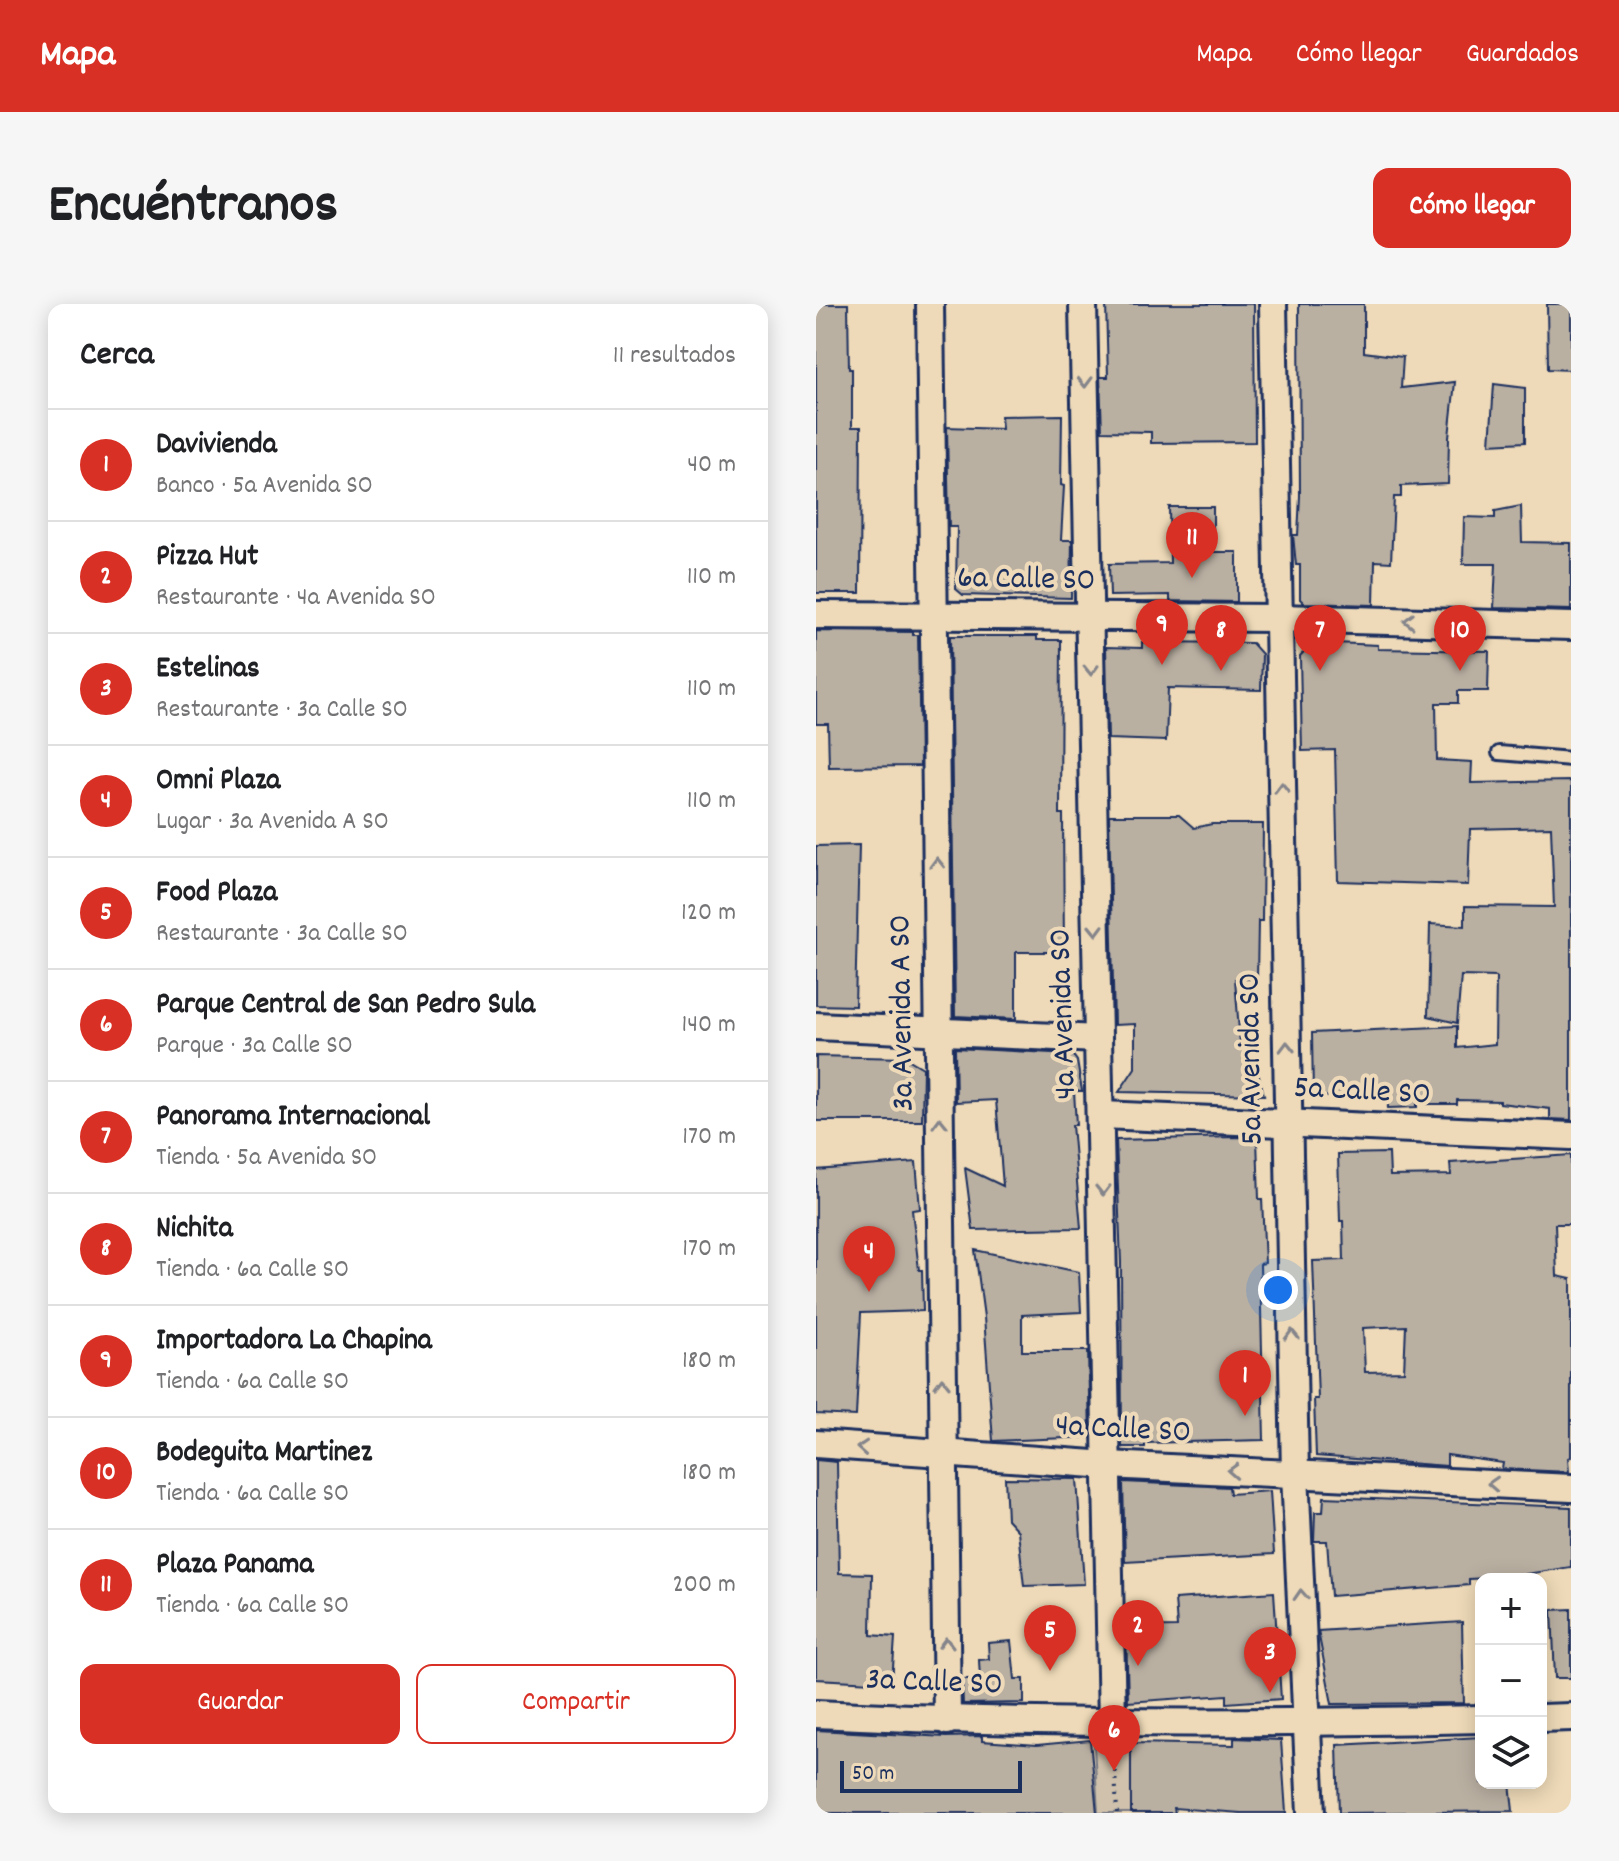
<!DOCTYPE html>
<html lang="es">
<head>
<meta charset="utf-8">
<style>
	:root { --surface:#fff; --page:#f6f6f6; --text:#202124; --muted:#757577; --line:#e0e0e0; --accent:#d93025 }
	body { margin:0; font-family:Dekko,sans-serif; background:var(--page); color:var(--text) }
	.controls { position:absolute; right:24px; bottom:24px; display:grid; overflow:hidden; border-radius:16px; box-shadow:0 4px 20px #0003 }
	.controls button { width:72px; height:72px; display:grid; place-items:center; padding:0; border:0; border-bottom:2px solid var(--line); background:var(--surface); color:var(--text); font:40px sans-serif }
	.scale { position:absolute; left:24px; bottom:20px; width:182px; box-sizing:border-box; padding-left:8px; border:4px solid #1b2f5e; border-top:0; font-size:22px; line-height:28px; white-space:nowrap; color:#1b2f5e; -webkit-text-stroke:6px #eedab8; paint-order:stroke }
	.you { position:absolute; left:462px; top:986px; width:28px; height:28px; margin:-20px; border:6px solid #fff; border-radius:50%; background:#1a73e8; box-shadow:0 0 0 12px #1a73e833 }
	.badge { display:grid; place-items:center; width:52px; height:52px; border-radius:50%; background:var(--accent); color:#fff; font-size:26px; font-weight:700 }
	.pin { position:absolute; translate:-50% -66px; filter:drop-shadow(0 2px 4px #0008) }
	.pin::after { content:''; position:absolute; top:42px; width:28px; height:24px; background:inherit; clip-path:polygon(0 0,100% 0,50% 100%) }
	.list { margin:0; padding:0; list-style:none }
	h2 { display:flex; justify-content:space-between; align-items:center; height:104px; margin:0; padding:0 32px; font-size:34px }
	h2 small { font-size:26px; font-weight:400; color:var(--muted) }
	.list li { display:grid; grid-template-columns:52px 1fr auto; gap:24px; align-items:center; box-sizing:border-box; height:112px; padding:0 32px; border-top:2px solid var(--line) }
	.list b { display:block; font-size:30px; white-space:nowrap }
	.list p { margin:0; font-size:26px; white-space:nowrap; color:var(--muted) }
	.list em { font-size:26px; font-style:normal; color:var(--muted) }
	.actions { display:flex; gap:16px; padding:24px 32px }
	.actions a { flex:1; padding:18px 0; border:2px solid var(--accent); border-radius:16px; text-align:center; font-size:28px; color:var(--accent) }
	.actions .main { background:var(--accent); color:#fff }
	.icon { flex:none; width:44px; height:44px; fill:none; stroke:currentColor; stroke-width:2; stroke-linecap:round; stroke-linejoin:round }
	.map { position:relative; flex:none; width:755px; height:1509px; overflow:hidden; border-radius:16px }
	header { display:flex; align-items:center; gap:48px; box-sizing:border-box; height:112px; padding:0 40px; background:var(--accent); color:#fff }
	header strong { font-size:38px }
	nav { display:flex; gap:44px; margin-inline-start:auto; font-size:28px }
	.intro { display:flex; align-items:center; justify-content:space-between; box-sizing:border-box; height:192px; padding:0 48px }
	h1 { margin:0; font-size:56px }
	.button { padding:20px 36px; border-radius:16px; background:var(--accent); color:#fff; font-size:28px; font-weight:700 }
	main { display:flex; gap:48px; padding:0 48px }
	aside { flex:1; background:var(--surface); border-radius:16px; box-shadow:0 4px 20px #0003 }
	.map>svg:first-child { display:block }
	.green { fill:#cfc1ab; stroke:#757884; stroke-width:2 }
	.building { fill:#bab0a2; stroke:#1b2f5e; stroke-width:2; fill-rule:evenodd }
	.lines { fill:none; stroke-linecap:round; stroke-linejoin:round }
	.service-casing { stroke:#1b2f5e; stroke-width:18 }
	.minor-casing { stroke:#1b2f5e; stroke-width:32 }
	.path { stroke:#1b2f5e; stroke-width:4; stroke-dasharray:2 6; stroke-linecap:butt }
	.service { stroke:#eedab8; stroke-width:12 }
	.minor { stroke:#eedab8; stroke-width:26 }
	.oneway { stroke:#84848b }
	.labels { text-anchor:middle; dominant-baseline:central; stroke-width:8; stroke-linejoin:round; paint-order:stroke }
	.street-label { font-size:32px; fill:#1b2f5e; stroke:#eedab8 }
</style>
</head>
<body>
<header>
<strong>Mapa</strong>
<nav><a>Mapa</a><a>Cómo llegar</a><a>Guardados</a></nav>
</header>
<div class="intro"><h1>Encuéntranos</h1><a class="button">Cómo llegar</a></div>
<main>
<aside>
<h2>Cerca<small>11 resultados</small></h2>
<ul class="list">
<li><span class="badge">1</span><div><b>Davivienda</b><p>Banco · 5a Avenida SO</p></div><em>40 m</em></li>
<li><span class="badge">2</span><div><b>Pizza Hut</b><p>Restaurante · 4a Avenida SO</p></div><em>110 m</em></li>
<li><span class="badge">3</span><div><b>Estelinas</b><p>Restaurante · 3a Calle SO</p></div><em>110 m</em></li>
<li><span class="badge">4</span><div><b>Omni Plaza</b><p>Lugar · 3a Avenida A SO</p></div><em>110 m</em></li>
<li><span class="badge">5</span><div><b>Food Plaza</b><p>Restaurante · 3a Calle SO</p></div><em>120 m</em></li>
<li><span class="badge">6</span><div><b>Parque Central de San Pedro Sula</b><p>Parque · 3a Calle SO</p></div><em>140 m</em></li>
<li><span class="badge">7</span><div><b>Panorama Internacional</b><p>Tienda · 5a Avenida SO</p></div><em>170 m</em></li>
<li><span class="badge">8</span><div><b>Nichita</b><p>Tienda · 6a Calle SO</p></div><em>170 m</em></li>
<li><span class="badge">9</span><div><b>Importadora La Chapina</b><p>Tienda · 6a Calle SO</p></div><em>180 m</em></li>
<li><span class="badge">10</span><div><b>Bodeguita Martinez</b><p>Tienda · 6a Calle SO</p></div><em>180 m</em></li>
<li><span class="badge">11</span><div><b>Plaza Panama</b><p>Tienda · 6a Calle SO</p></div><em>200 m</em></li>
</ul>
<div class="actions"><a class="main">Guardar</a><a>Compartir</a></div>
</aside>
<div class="map">
<svg width="755" height="1509" viewBox="0 0 755 1509">
	<rect width="100%" height="100%" fill="#eedab8"/>
	<filter id="ink" filterUnits="userSpaceOnUse"><feTurbulence type="fractalNoise" baseFrequency=".0125" numOctaves="2"/><feDisplacementMap in="SourceGraphic" scale="16" xChannelSelector="R" yChannelSelector="G"/><feConvolveMatrix kernelMatrix="1 2 1 2 8 2 1 2 1" color-interpolation-filters="sRGB"/></filter>
	<g filter="url(#ink)">
		<path class="green" d="M315,1424L320,1509H282L277,1425Z"/>
		<g class="building">
			<path d="M0,0H32L33,65H36V123H45L44,289H0Z"/>
			<path d="M290,0H438L439,138L335,139V128L286,127L284,73H292Z"/>
			<path d="M483,0H548V48L587,53L585,84L639,78L633,133L632,180L585,182V193H578L575,258L559,257L558,301L488,299L484,295V261H480L477,231H482L484,192Z"/>
			<path d="M731,0H755V66L732,65Z"/>
			<path d="M678,80L709,84V138L674,140Z"/>
			<path d="M246,111L245,181L248,182L245,236H256L255,294L147,291L140,285L141,223H133L131,123L186,125L185,112Z"/>
			<path d="M705,202L706,238L755,239V306L678,304L680,260H647L648,213L679,214V207Z"/>
			<path d="M353,203H397V248H421V298L354,297V291L294,292L293,260L354,259Z"/>
			<path d="M0,327L97,328V331H102L104,462L13,463L12,420H0Z"/>
			<path d="M134,332H221V336H245L244,510H247L248,648H200V715L139,712Z"/>
			<path d="M326,338L436,339L446,350L445,386L352,384L350,437L292,435L290,343L326,344Z"/>
			<path d="M497,338L562,341V345L673,347L672,387H642V399H620L621,456L656,458L655,479L755,477V816L734,815V805L684,799V797L641,796V800H601V803L572,804L571,791L497,793L496,729L641,722V744L679,740L680,673L645,672L641,719L612,712L614,620L649,622V602L738,603L735,523L654,525L652,581L522,577L519,446L486,447L484,352Z"/>
			<path d="M293,511H363L378,524L396,520H447L446,617H442L441,675H419L424,740H432V750H442L441,764L448,791L303,788L319,764V720L298,721Z"/>
			<path d="M43,541L39,702L0,701V542Z"/>
			<path d="M139,744L256,750L261,757L266,787H258L260,821H256L265,924L157,926L149,864L187,882L180,796L140,798Z"/>
			<path d="M0,752L90,754L107,764L106,817H0Z"/>
			<path d="M420,833L441,834L443,895H446L449,959L444,960L448,1136L329,1139V1143H306L305,958L300,836Z"/>
			<path d="M573,849L574,872L635,871L634,859L755,851V920H739L741,972L755,975V1153L752,1154L753,1168L686,1165L687,1159L631,1151V1162L500,1152L498,1095H502L497,957L528,956L527,917H524L522,850ZM590,1022L588,1067L549,1068L547,1024Z"/>
			<path d="M100,858L104,905L96,906L103,966H106L107,1007L45,1009L40,1112L0,1110V866Z"/>
			<path d="M159,946L263,968L265,1008L206,1011V1047H272L274,1133L177,1137L168,1013Z"/>
			<path d="M0,1156L21,1158L23,1269L56,1270L55,1331L79,1333L76,1379L0,1375Z"/>
			<path d="M189,1174L261,1175L268,1280L208,1282L202,1227L191,1215Z"/>
			<path d="M307,1178L413,1183L414,1190L454,1187L458,1250L309,1258Z"/>
			<path d="M508,1193L755,1203V1263L710,1270V1272L653,1275V1281L515,1292L511,1237H498L499,1208H507Z"/>
			<path d="M458,1288L465,1395L411,1399V1391L312,1398L310,1324L361,1323L359,1295Z"/>
			<path d="M755,1305V1374H739L736,1306Z"/>
			<path d="M646,1318L648,1399L516,1400L502,1327Z"/>
			<path d="M195,1337L199,1375H208V1399L147,1400L146,1375H164L163,1356L173,1355L172,1339Z"/>
			<path d="M0,1426L130,1433L166,1432V1437L221,1441L274,1436L281,1509H0Z"/>
			<path d="M665,1433V1479H694L697,1507L523,1509L521,1441Z"/>
			<path d="M418,1434L465,1436L470,1509H425L358,1504L359,1509H315V1439L418,1441Z"/>
		</g>
		<g class="lines">
			<defs>
				<path id="service" d="M683,449L755,455"/>
				<g id="minor">
					<path d="M114,0L131,1417"/>
					<path d="M267,0L296,1418"/>
					<path d="M457,0L479,1170L495,1509"/>
					<path d="M0,311L463,314L755,322"/>
					<path d="M0,722L282,735"/>
					<path d="M286,811L755,832"/>
					<path d="M0,1140L292,1161L755,1184"/>
					<path d="M0,1410C221,1421 443,1420 665,1415"/>
					<path d="M725,1414L755,1413"/>
				</g>
			</defs>
			<use href="#service" class="service-casing"/>
			<use href="#minor" class="minor-casing"/>
			<path class="path" d="M298,1443L301,1509"/>
			<use href="#service" class="service"/>
			<use href="#minor" class="minor"/>
		</g>
		<defs><path id="oneway-chevron" d="M-2-3.5L2.5 0L-2 3.5" fill="none" stroke-width="1.6" stroke-linecap="round" stroke-linejoin="round" transform="scale(2)"/></defs>
		<g class="oneway">
			<use href="#oneway-chevron" transform="translate(269 78) rotate(89)"/>
			<use href="#oneway-chevron" transform="translate(593 317) rotate(-179)"/>
			<use href="#oneway-chevron" transform="translate(275 366) rotate(89)"/>
			<use href="#oneway-chevron" transform="translate(466 484) rotate(-91)"/>
			<use href="#oneway-chevron" transform="translate(121 559) rotate(-91)"/>
			<use href="#oneway-chevron" transform="translate(280 626) rotate(89)"/>
			<use href="#oneway-chevron" transform="translate(471 743) rotate(-91)"/>
			<use href="#oneway-chevron" transform="translate(124 819) rotate(-91)"/>
			<use href="#oneway-chevron" transform="translate(287 886) rotate(89)"/>
			<use href="#oneway-chevron" transform="translate(476 1031) rotate(-91)"/>
			<use href="#oneway-chevron" transform="translate(126 1079) rotate(-91)"/>
			<use href="#oneway-chevron" transform="translate(46 1144) rotate(-176)"/>
			<use href="#oneway-chevron" transform="translate(417 1167) rotate(-177)"/>
			<use href="#oneway-chevron" transform="translate(677 1180) rotate(-177)"/>
			<use href="#oneway-chevron" transform="translate(485 1291) rotate(-93)"/>
			<use href="#oneway-chevron" transform="translate(130 1339) rotate(-91)"/>
		</g>
	</g>
	<g class="labels">
		<g class="street-label">
			<text transform="translate(210 277) rotate(1)">6a Calle SO</text>
			<text transform="translate(88 709) rotate(-91)">3a Avenida A SO</text>
			<text transform="translate(249 710) rotate(-92)">4a Avenida SO</text>
			<text transform="translate(437 755) rotate(-91)">5a Avenida SO</text>
			<text transform="translate(546 789) rotate(3)">5a Calle SO</text>
			<text transform="translate(307 1127) rotate(3)">4a Calle SO</text>
			<text transform="translate(118 1380) rotate(2)">3a Calle SO</text>
		</g>
	</g>
</svg>
<div class="controls">
<button>+</button>
<button>−</button>
<button><svg class="icon" aria-label="layers" viewBox="0 0 24 24"><path d="M12 4l9 5-9 5-9-5zM3 14l9 5 9-5"/></svg></button>
</div>
<div class="scale">50 m</div>
<div class="you"></div>
<div class="pin badge" style="left:429px;top:1112px">1</div>
<div class="pin badge" style="left:322px;top:1362px">2</div>
<div class="pin badge" style="left:454px;top:1389px">3</div>
<div class="pin badge" style="left:53px;top:988px">4</div>
<div class="pin badge" style="left:234px;top:1367px">5</div>
<div class="pin badge" style="left:298px;top:1467px">6</div>
<div class="pin badge" style="left:504px;top:367px">7</div>
<div class="pin badge" style="left:405px;top:367px">8</div>
<div class="pin badge" style="left:346px;top:361px">9</div>
<div class="pin badge" style="left:644px;top:367px">10</div>
<div class="pin badge" style="left:376px;top:274px">11</div>
</div>
</main>
</body>
</html>
